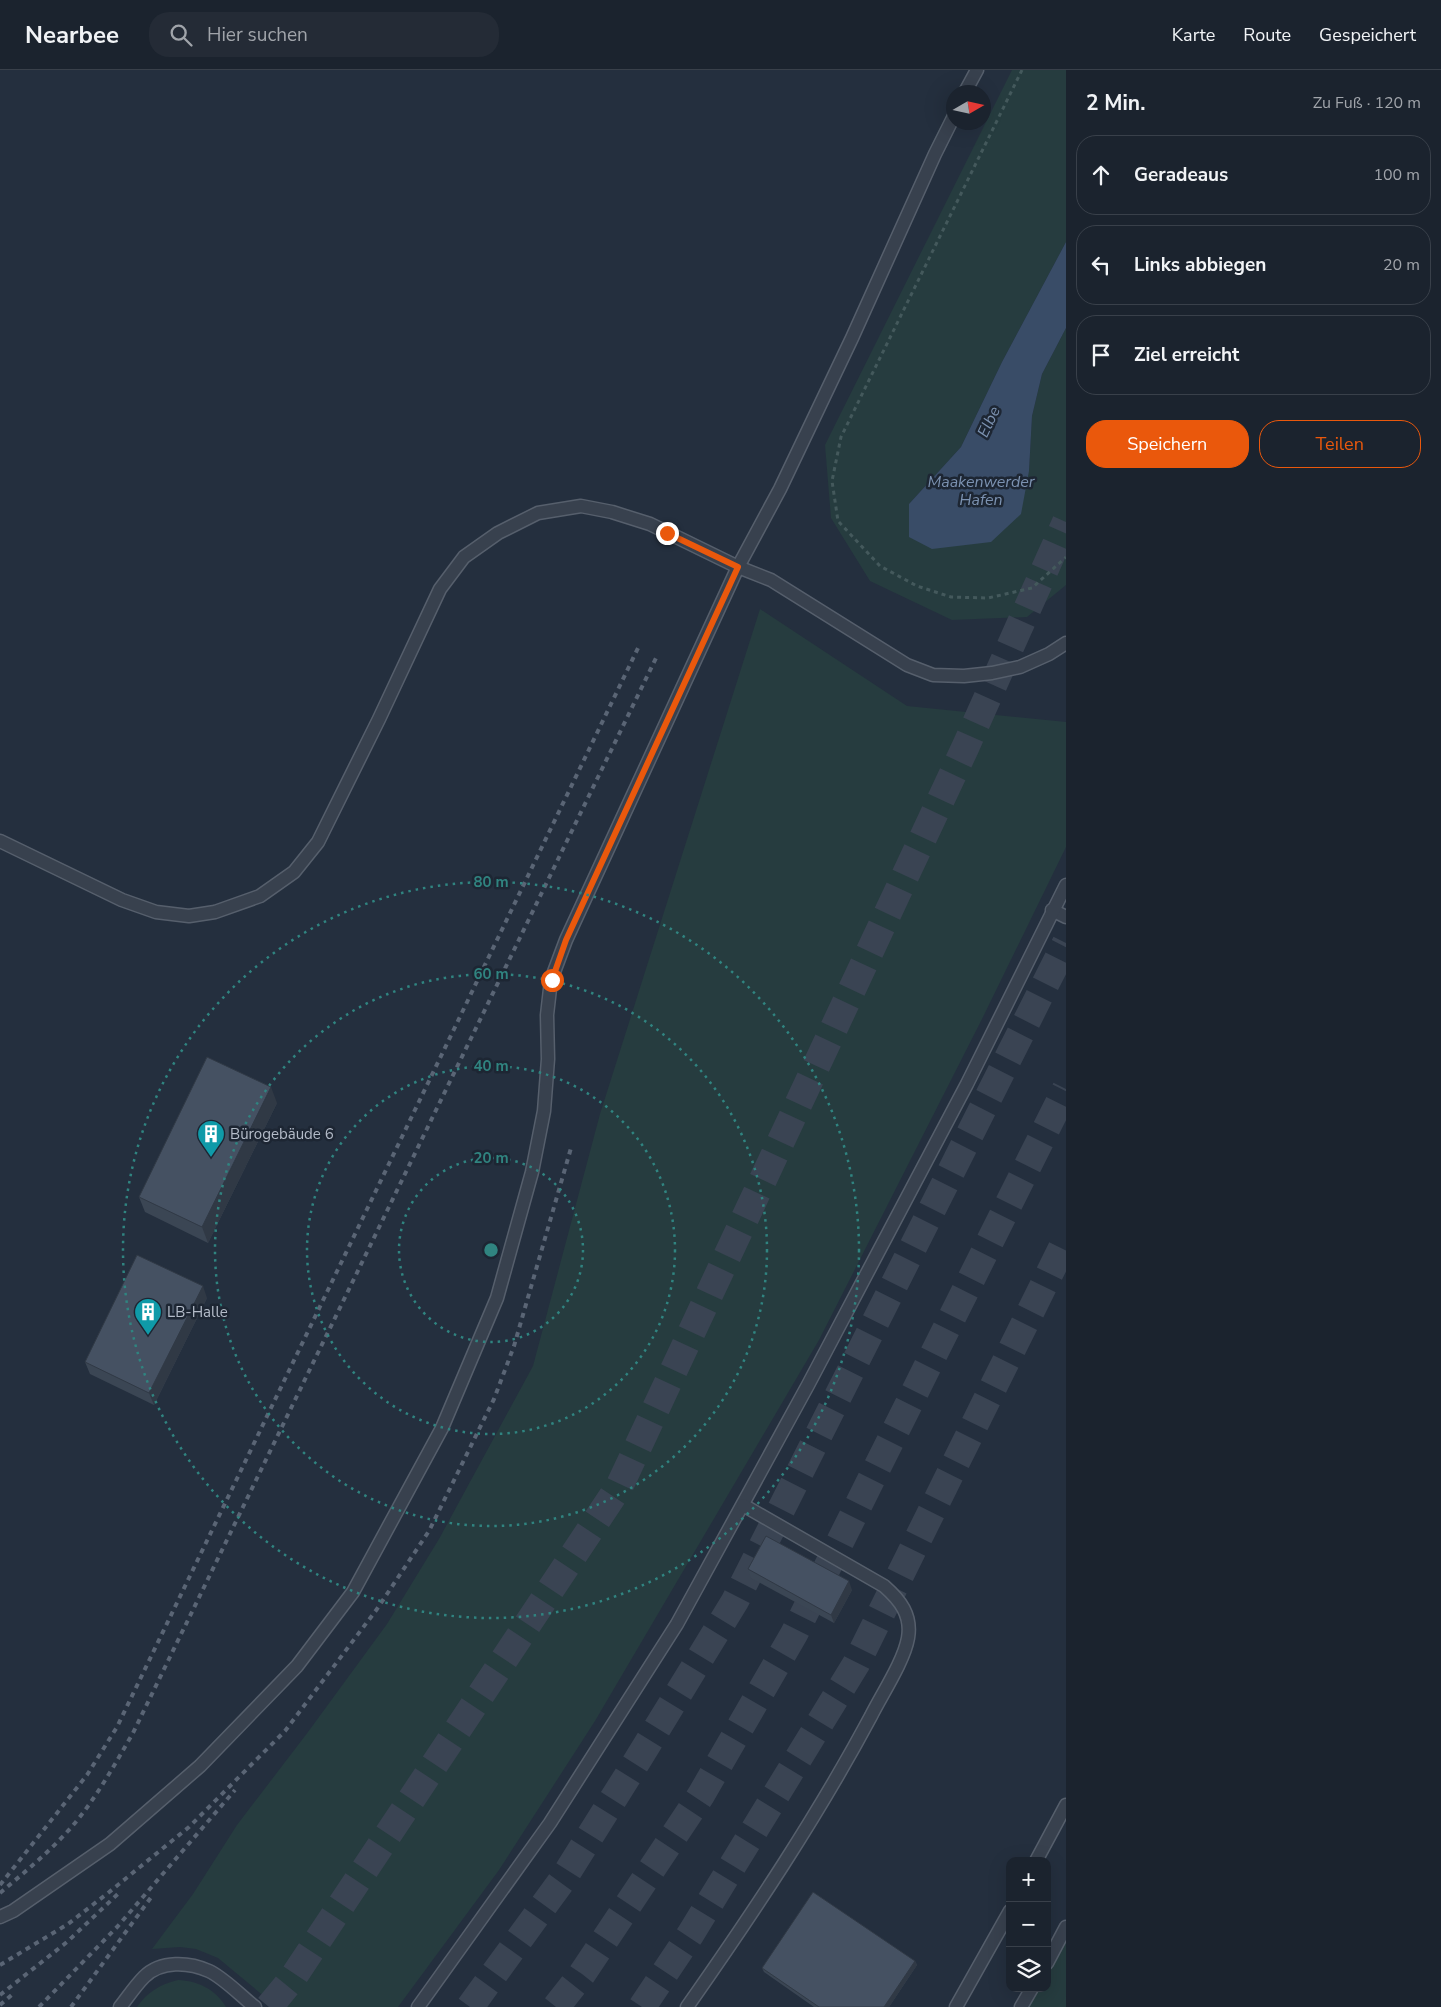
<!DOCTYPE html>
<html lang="de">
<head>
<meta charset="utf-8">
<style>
	:root { --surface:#1b232e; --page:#242b36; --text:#f1f3f6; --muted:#a0a4aa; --line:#39404a; --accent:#ea580c }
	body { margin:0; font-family:"Nunito Sans",sans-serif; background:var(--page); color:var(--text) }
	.controls { position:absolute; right:15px; bottom:15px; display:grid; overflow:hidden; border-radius:10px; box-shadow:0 5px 20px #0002 }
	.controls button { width:45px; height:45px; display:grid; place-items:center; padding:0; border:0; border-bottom:1px solid var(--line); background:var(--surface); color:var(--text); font:25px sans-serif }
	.compass { position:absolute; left:946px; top:15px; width:45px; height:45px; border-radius:50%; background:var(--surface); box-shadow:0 5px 20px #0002; rotate:81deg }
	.stop { position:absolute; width:15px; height:15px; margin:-11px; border:4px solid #ea580c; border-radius:50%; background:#fff }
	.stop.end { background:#ea580c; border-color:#fff; box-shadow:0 1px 5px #0008 }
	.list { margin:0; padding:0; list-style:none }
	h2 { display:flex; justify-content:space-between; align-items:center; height:65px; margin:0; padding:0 20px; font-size:21px }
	h2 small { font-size:16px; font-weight:400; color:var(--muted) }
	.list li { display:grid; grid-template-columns:32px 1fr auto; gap:15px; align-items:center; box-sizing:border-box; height:80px; margin:0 10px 10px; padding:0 10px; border:1px solid var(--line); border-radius:20px }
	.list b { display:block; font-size:19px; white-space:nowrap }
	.list em { font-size:16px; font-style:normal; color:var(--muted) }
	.actions { display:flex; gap:10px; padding:15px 20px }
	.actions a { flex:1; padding:11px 0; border:1px solid var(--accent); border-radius:20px; text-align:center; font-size:18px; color:var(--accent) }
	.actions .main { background:var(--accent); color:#fff }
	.icon { flex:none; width:28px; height:28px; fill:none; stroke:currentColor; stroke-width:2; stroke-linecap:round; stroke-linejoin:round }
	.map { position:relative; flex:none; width:1066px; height:1937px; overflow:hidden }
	header { display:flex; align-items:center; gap:30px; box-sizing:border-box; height:70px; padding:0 25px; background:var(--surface); border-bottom:1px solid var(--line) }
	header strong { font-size:24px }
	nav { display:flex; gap:28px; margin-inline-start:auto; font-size:18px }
	.search { width:350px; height:45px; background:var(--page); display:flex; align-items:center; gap:12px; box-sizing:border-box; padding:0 18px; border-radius:20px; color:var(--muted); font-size:19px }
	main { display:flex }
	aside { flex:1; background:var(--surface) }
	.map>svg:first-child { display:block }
	.green { fill:#263c3f }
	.water { fill:#394c67 }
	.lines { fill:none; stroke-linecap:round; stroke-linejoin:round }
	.motorway-tunnel { stroke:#3a4453; stroke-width:28; stroke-dasharray:28 14; stroke-linecap:butt }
	.service-casing { stroke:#565f6c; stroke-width:15 }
	.path { stroke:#44595c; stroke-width:3; stroke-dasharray:4 4; stroke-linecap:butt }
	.service { stroke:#38414e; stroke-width:12 }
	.rail { stroke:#5a6575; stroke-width:4; stroke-dasharray:5 5; stroke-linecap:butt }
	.wall { fill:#3b4654 }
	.shaded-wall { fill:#303945 }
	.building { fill:#455162; stroke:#303945 }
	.route { stroke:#ea580c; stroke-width:6 }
	.ring { fill:none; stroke:#308480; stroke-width:2.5; stroke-dasharray:2.5 5 }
	.labels { text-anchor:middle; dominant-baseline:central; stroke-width:5; stroke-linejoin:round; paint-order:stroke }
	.poi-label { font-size:15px; fill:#b4bcc9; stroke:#1d2633; text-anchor:start }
	.water-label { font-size:16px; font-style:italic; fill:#7c92b1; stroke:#1d2633 }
	.centre { fill:#308480; stroke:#1d2633; stroke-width:2.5 }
	.ring-label { font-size:15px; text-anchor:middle; font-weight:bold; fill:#308480; stroke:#1d2633; stroke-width:5; stroke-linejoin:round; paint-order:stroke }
</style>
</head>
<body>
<header>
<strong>Nearbee</strong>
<div class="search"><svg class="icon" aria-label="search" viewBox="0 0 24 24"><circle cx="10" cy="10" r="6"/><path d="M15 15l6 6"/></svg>Hier suchen</div>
<nav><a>Karte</a><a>Route</a><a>Gespeichert</a></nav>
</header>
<main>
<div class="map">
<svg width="1066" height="1937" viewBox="0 0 1066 1937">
	<rect width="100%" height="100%" fill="#242f3e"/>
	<g class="green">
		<path d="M1012,0H1066V172L1002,292L961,377L909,434L1029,401L1032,346L1042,304L1066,258V515L1027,547L952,550L870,511L831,448L825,375Z"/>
		<path d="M760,539L907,636L1066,652V777L982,949L819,1270L595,1651L499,1800L398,1937H277L218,1888L196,1879L180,1877L152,1879L193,1824L237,1755L308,1662L387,1554L439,1469L533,1296L600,1044Z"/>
		<path d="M1066,1867V1937H1025L1037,1918H1047V1901Z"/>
		<path d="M178,1910C198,1911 215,1919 226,1937H137C147,1922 161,1914 178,1910Z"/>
	</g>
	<path class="water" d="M1066,172V258L1042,304L1032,346L1029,401L1021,444L991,472L932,479L909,467V434L961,377L1002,292Z"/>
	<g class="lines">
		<g class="motorway-tunnel">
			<path d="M269,1937L292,1909L620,1415L965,678L1066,452"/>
			<path d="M470,1937L563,1809L637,1691L735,1531L1066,873"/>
			<path d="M556,1937L582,1904L701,1725L794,1564L1066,1019"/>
			<path d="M642,1937L690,1865L856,1594L1066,1170"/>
		</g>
		<defs>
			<g id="service">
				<path d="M965,22L977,0"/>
				<path d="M0,771L122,830L156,842L189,846L215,842L260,826L294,802L318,772L379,649L440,519L464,487L498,463L538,443L581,436L612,442L650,454L738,497L771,510L907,595L933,605L964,606L992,603L1020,597L1049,584L1066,573"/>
				<path d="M1052,840L1066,847"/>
				<path d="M1036,1791L1066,1735"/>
				<path d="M0,1847L13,1841L110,1774L200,1696L297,1596L353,1522L442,1358L497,1228L532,1102L544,1041L548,989L547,945L551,910L566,870L738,497L780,419L852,268L935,84L954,46"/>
				<path d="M1047,1893L1066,1857"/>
				<path d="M120,1937C128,1927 135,1916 144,1907C161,1890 189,1892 209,1901C224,1908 241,1926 255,1937"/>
				<path d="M418,1937L550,1753L677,1554L808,1315L967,1014L1066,815"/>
				<path d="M687,1937C753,1843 817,1747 871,1646C882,1624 904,1591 908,1568C912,1545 900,1530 884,1516L743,1435"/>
				<path d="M956,1937L1010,1841"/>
				<path d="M1021,1937L1032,1918"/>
			</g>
		</defs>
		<use href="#service" class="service-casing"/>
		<path class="path" d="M1022,0L841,367L832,411L838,451L880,496L917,516L951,527L988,528L1032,518L1066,487"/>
		<use href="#service" class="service"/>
		<g class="rail">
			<path d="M0,1815L87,1705L117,1657L638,578"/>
			<path d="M0,1823C26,1801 53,1779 75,1753C98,1725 115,1694 133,1663L656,588"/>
			<path d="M0,1895L68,1854L108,1823L189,1757L285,1661L377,1539L429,1461L494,1329L514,1276L571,1078"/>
			<path d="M0,1925L67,1872L121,1821"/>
			<path d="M0,1935L15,1922"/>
			<path d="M39,1937L118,1856L235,1720"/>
			<path d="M71,1937L152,1826"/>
		</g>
	</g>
	<g class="wall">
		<path d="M277,1033L208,1173L145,1142L139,1127Z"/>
		<path d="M207,1228L154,1335L90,1304L85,1292Z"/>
		<path d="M748,1499L852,1520L834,1553L751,1508Z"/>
		<path d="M915,1891L917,1895L889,1937H814L764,1902L762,1898Z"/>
	</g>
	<g class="shaded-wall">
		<path d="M271,1017L277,1033L208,1173L202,1157Z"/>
		<path d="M203,1216L207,1228L154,1335L149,1323Z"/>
		<path d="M849,1511L852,1520L834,1553L831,1545Z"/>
		<path d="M915,1891L917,1895L889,1937H884Z"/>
	</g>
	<g class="building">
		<path d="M207,987L271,1017L202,1157L139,1127Z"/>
		<path d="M137,1185L203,1216L149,1323L85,1292Z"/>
		<path d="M766,1466L849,1511L831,1545L748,1499Z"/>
		<path d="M813,1822L915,1891L884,1937H819L762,1898Z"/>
	</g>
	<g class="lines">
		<path class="route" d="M552,910L566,870L738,497L667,463"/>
	</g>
	<g class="ring">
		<circle cx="491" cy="1180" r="92"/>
		<circle cx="491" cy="1180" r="184"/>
		<circle cx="491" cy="1180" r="276"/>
		<circle cx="491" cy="1180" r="368"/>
	</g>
	<defs>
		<symbol id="building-pin" viewBox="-11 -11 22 30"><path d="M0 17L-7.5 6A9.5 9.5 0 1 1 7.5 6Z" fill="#0f9aa8" stroke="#1d2633"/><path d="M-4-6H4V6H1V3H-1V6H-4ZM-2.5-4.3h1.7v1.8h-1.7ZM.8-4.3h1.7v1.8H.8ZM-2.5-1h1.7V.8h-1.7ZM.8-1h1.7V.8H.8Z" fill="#fff"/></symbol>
	</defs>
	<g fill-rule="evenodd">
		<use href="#building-pin" x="195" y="1048" width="32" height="43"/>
		<use href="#building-pin" x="132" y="1226" width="32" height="43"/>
	</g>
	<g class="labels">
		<g class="poi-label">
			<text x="230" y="1064">Bürogebäude 6</text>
			<text x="167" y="1242">LB-Halle</text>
		</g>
		<g class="water-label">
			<text transform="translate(989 352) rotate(-65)">Elbe</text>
			<text x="981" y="412">Maakenwerder<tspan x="981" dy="18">Hafen</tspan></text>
		</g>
	</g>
	<circle cx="491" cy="1180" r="8" class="centre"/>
	<g class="ring-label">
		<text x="491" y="817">80 m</text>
		<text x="491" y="909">60 m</text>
		<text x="491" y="1001">40 m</text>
		<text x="491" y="1093">20 m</text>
	</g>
</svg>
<div class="controls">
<button>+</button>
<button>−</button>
<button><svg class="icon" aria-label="layers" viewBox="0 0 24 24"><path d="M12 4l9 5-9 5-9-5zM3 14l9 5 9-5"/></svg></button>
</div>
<svg class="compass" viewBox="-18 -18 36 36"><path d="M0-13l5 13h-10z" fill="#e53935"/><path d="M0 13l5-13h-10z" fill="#a0a4aa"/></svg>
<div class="stop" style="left:552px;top:910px"></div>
<div class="stop end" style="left:667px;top:463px"></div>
</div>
<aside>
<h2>2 Min.<small>Zu Fuß · 120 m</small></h2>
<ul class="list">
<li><svg class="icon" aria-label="ahead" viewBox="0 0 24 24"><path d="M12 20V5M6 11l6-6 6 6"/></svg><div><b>Geradeaus</b></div><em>100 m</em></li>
<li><svg class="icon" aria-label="left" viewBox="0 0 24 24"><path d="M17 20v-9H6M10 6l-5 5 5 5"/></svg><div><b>Links abbiegen</b></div><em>20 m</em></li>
<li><svg class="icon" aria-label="arrive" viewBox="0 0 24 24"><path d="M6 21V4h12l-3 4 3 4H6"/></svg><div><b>Ziel erreicht</b></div></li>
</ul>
<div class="actions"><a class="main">Speichern</a><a>Teilen</a></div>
</aside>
</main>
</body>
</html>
